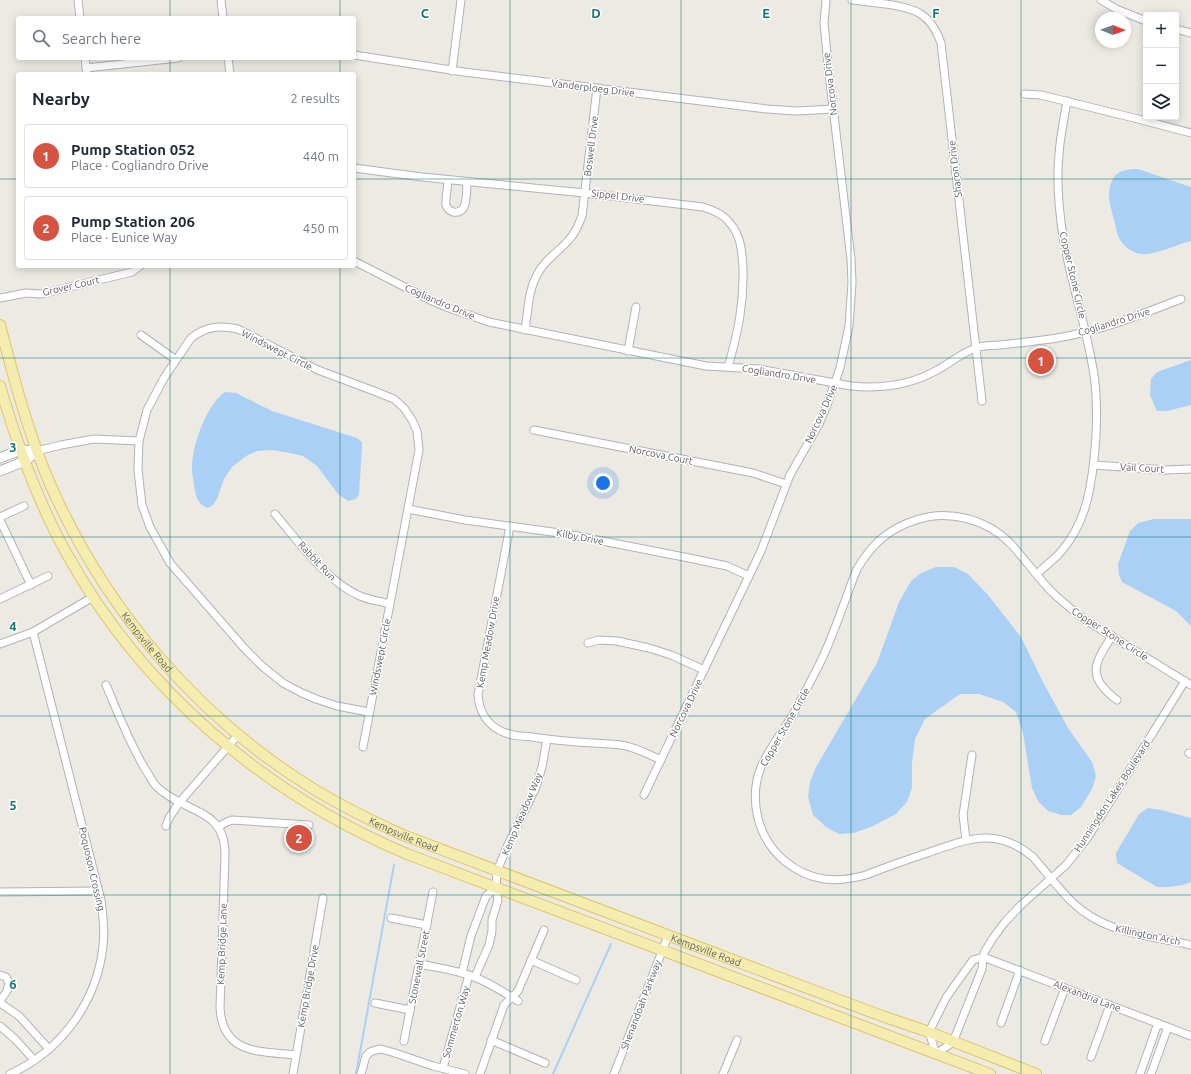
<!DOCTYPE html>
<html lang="en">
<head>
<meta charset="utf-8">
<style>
	:root { --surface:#fff; --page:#f6f6f7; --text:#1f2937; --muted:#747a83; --line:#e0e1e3; --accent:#d55340 }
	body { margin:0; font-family:Ubuntu,sans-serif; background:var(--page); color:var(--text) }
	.controls { position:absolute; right:12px; top:12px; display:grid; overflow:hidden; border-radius:4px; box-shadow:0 2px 10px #0003 }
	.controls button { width:36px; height:36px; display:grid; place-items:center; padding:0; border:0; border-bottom:1px solid var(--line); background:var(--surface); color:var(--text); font:20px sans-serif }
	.compass { position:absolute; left:1095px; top:12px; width:36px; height:36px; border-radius:50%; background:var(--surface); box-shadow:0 2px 10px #0003; rotate:91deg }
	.you { position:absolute; left:603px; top:483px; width:14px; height:14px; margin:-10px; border:3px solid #fff; border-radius:50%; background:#1a73e8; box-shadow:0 0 0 6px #1a73e833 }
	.badge { display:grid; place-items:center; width:26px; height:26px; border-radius:50%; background:var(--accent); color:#fff; font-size:13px; font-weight:700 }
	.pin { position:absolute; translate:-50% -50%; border:2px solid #fff; box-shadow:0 1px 4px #0006 }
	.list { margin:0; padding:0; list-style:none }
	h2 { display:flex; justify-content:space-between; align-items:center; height:52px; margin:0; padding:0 16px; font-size:17px }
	h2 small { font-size:13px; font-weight:400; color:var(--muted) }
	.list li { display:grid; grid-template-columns:26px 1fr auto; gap:12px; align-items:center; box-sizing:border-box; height:64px; margin:0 8px 8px; padding:0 8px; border:1px solid var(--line); border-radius:4px }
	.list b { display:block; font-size:15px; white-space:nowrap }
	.list p { margin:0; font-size:13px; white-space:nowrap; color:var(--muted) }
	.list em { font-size:13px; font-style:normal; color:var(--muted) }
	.icon { flex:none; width:22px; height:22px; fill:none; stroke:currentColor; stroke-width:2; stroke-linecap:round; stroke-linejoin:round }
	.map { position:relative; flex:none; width:1191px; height:1074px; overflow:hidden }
	.search { position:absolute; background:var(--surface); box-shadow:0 2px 10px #0003; left:16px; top:16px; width:340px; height:44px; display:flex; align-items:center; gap:10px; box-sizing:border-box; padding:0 14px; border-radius:4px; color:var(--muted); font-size:15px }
	.panel { position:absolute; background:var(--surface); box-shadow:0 2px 10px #0003; left:16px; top:72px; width:340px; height:196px; border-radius:4px }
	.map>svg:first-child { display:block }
	.water { fill:#aad1f5 }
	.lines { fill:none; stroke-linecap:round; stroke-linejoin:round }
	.stream { stroke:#aad1f5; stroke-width:2 }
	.street-casing { stroke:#b0b3b7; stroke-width:9 }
	.secondary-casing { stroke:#b0b2b7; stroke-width:11 }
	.primary-casing { stroke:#e1c468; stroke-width:12 }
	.street { stroke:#fff; stroke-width:7 }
	.secondary { stroke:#fff; stroke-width:9 }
	.primary { stroke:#f5edaf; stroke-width:10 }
	.grid { fill:none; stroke:#0f766e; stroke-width:1; stroke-opacity:0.55 }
	.labels { text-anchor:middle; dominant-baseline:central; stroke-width:3; stroke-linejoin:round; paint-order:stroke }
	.street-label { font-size:10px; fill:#5b5e62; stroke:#fff }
	.grid-label { font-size:13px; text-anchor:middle; font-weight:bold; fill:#0f766e; stroke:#fff; stroke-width:3; stroke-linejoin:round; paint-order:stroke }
</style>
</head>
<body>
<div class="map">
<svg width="1191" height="1074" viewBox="0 0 1191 1074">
	<rect width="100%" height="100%" fill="#eceae3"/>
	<g class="water">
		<path d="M1132,169H1138L1191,187V241C1177,244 1154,256 1141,254C1132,253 1123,246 1119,238C1117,234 1116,228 1115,223C1111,208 1104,190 1115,176C1119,171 1126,170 1132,169Z"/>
		<path d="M1191,360V405L1167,411H1157L1150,395L1151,379L1157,372Z"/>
		<path d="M225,392L236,393L272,411L357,438L362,442V448L359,494L356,499L348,501L338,494L317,466L303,456L285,452L271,450L257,451L246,456L232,467L224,479L217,499L212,506L207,508C205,506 201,505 200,503C196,498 195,491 194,485C194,480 192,475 192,470C191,448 206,405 225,392Z"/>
		<path d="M1154,519H1191V626L1176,611L1122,582L1119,575L1118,564L1130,531L1138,523Z"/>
		<path d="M936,567H954L968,574L988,595L1021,637L1042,680L1068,728L1092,762L1096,776L1092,789L1081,807L1071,815H1061L1048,811L1038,801L1032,788L1023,733L1016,712L1003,702L979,694H960L925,719L915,739L912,763V788L907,802L896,814L873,826L854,833L839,834L826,827L813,815L808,797L810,782L816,767L877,663L899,602L911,581L921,573Z"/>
		<path d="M1148,808L1161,810L1191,818V882L1183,885L1169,887H1157L1117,863L1116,853L1139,814Z"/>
	</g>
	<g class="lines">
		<g class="stream">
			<path d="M356,1074L394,865"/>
			<path d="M553,1074L611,944"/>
		</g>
		<defs>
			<g id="street">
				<path d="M78,0L80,18"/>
				<path d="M221,0L223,18"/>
				<path d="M852,0C863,1 875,3 886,4C916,8 931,14 941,43L982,401"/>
				<path d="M1101,0L1116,9L1146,21"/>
				<path d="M1176,29L1191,33"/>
				<path d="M354,55L464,72L767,109L797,111L833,109"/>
				<path d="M85,58L87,74"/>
				<path d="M228,58L230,74"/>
				<path d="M86,68L178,58"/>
				<path d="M452,71L461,0"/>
				<path d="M1025,94L1041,95L1142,120L1191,133"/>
				<path d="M354,168L422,177L585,193L703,207C713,210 723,214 729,222C741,235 742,251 743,268C744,303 738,333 728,367"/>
				<path d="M448,180C448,185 445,201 446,205C447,208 450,211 453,212C469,215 466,191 467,182"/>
				<path d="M354,261L430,300L449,308L489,322L706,366L759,369L851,386C882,389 912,385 939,369C950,363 963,352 976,348C983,345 992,346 1000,345C1019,343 1038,341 1057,338C1100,331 1140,315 1181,299"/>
				<path d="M0,298L26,293L41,294L132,272L140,266"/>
				<path d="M525,330C528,312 528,291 537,275C544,259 562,250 572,236C577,230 579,223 582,216L597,88"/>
				<path d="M141,335L176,360"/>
				<path d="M628,351L636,307"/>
				<path d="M534,430L753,473L786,484"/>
				<path d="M37,451L61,445L94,439L139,441"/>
				<path d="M1094,465L1165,470L1191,469"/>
				<path d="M408,509L465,520L567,534L689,558L727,566L749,576"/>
				<path d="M275,514C298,541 327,582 360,596C369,600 380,601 390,604"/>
				<path d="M0,517L24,506"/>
				<path d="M0,520L31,585"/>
				<path d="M510,526L478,695C479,710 486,723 499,730C509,736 521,736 532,737C543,739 554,740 566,741C584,743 602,743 621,745C635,747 648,754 661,760"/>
				<path d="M1037,574C1044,567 1052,561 1059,554C1084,526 1090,496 1094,459C1097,431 1098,403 1094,375C1087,328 1071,283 1063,237C1059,210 1056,182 1059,155C1060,137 1064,119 1067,101"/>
				<path d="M0,599L48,576"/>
				<path d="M1112,636C1094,664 1086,677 1117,700"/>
				<path d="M588,643L599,640L617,641L649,648L671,655L704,670"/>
				<path d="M0,644L33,632L93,597"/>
				<path d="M106,685C118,713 129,742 145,769C149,774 152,782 157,787C185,814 226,807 225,856L220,1008C223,1055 260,1051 296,1055"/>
				<path d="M1191,685L1087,621C1076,613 1066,605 1056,596C1039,580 1026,560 1010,543C986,519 948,509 916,520C888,529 872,544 857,569C844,601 834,636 818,667C809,684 801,701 791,718C781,733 768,751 761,767C748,800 758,840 786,862C811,882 837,883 866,875C886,867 907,860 927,853C968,839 996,826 1033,857C1046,872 1058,888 1072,902C1105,934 1148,935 1191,945"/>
				<path d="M363,747L419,450L417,431L412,420L404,408L394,399L374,391L318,370L238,329C219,325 207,326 191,338L164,378L147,410L139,441L138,470L142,505L150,527L170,563L245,649L262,666L283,683L302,693L316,699L337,706L369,712"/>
				<path d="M1189,753L1191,754"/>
				<path d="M644,795L761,551L790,475L819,424L827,405L840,368L849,326L852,283L851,259L828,65L824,23L826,0"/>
				<path d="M166,826L169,818L179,803L238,735"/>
				<path d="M218,827L227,822L232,820L309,825"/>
				<path d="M966,840L963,815L972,755"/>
				<path d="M0,892L98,891"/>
				<path d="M391,918L427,925"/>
				<path d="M983,957L973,960L955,985L946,998L929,1032L936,1054L953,1042L982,969L983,957L985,951L993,938L1005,922L1020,906L1066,865L1088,837L1185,681"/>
				<path d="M983,957L1191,1036"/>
				<path d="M531,960L576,980"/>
				<path d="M420,964C438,968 457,970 474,977C490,983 504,992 518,1001"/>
				<path d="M462,973L471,936L486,896L496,888"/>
				<path d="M0,975L6,977L9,983L7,991L0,1001"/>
				<path d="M475,977L489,945L492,931V920L498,900L496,888L497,871L507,847L536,787L542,767L547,739"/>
				<path d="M0,1003L19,1016L49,1049"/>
				<path d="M375,1003L410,1010"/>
				<path d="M1001,1023L1020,970"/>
				<path d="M0,1026L15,1039L34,1060"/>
				<path d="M491,1040L545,1063"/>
				<path d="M404,1041L433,892"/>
				<path d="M1045,1041L1065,988"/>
				<path d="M1091,1057L1110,1005"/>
				<path d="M443,1068L469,975"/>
				<path d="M10,1074C61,1051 97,1002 103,946C105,931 103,915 101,900L33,632"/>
				<path d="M293,1074L323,898"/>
				<path d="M361,1074L366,1056L370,1052L376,1050L381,1049L395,1053L433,1066L465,1074"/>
				<path d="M480,1074L504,1005L518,991L544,930"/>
				<path d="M614,1074L668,936"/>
				<path d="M723,1074L737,1040"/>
				<path d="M1140,1074L1158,1023"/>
				<path d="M1151,1074L1168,1027"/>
			</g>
			<g id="secondary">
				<path d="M0,458L20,450L37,451"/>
				<path d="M0,471L25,461L37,451"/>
			</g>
			<g id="primary">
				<path id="s1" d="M0,325C14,379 28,433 50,484C105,609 196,716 312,788C341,806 372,821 403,835L762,971L882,1016L929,1032L1036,1074"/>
				<path d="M0,386C17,444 37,501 67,554C142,690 265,794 407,854L990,1074"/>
			</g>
		</defs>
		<use href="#street" class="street-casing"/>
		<use href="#secondary" class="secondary-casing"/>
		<use href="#primary" class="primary-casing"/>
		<use href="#street" class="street"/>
		<use href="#secondary" class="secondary"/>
		<use href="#primary" class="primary"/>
	</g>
	<path class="grid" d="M170,0V18M340,0V18M510,0V1074M681,0V1074M851,0V1074M1021,0V1074M170,58V74M340,58V74M0,179H18M354,179H1191M170,266V1074M340,266V1074M0,358H1191M0,537H1191M0,716H1191M0,895H1191"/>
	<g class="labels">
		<g class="street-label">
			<text transform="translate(830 84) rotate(-97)">Norcova Drive</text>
			<text transform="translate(593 88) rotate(7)">Vanderploeg Drive</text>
			<text transform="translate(591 146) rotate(-83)">Boswell Drive</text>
			<text transform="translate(955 169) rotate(-97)">Sharon Drive</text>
			<text transform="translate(618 196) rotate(7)">Sippel Drive</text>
			<text transform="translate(1073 275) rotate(77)">Copper Stone Circle</text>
			<text transform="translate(71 286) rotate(-13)">Grover Court</text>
			<text transform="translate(440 302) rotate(23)">Cogliandro Drive</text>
			<text transform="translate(1114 322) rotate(-17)">Cogliandro Drive</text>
			<text transform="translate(277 350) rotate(27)">Windswept Circle</text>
			<text transform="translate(779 374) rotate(9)">Cogliandro Drive</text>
			<text transform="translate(821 414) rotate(-65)">Norcova Drive</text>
			<text transform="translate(661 455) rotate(11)">Norcova Court</text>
			<text transform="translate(1142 468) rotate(3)">Vail Court</text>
			<text transform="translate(580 537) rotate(11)">Kilby Drive</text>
			<text transform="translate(317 561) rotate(47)">Rabbit Run</text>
			<text transform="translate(1110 634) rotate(33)">Copper Stone Circle</text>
			<text stroke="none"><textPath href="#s1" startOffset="353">Kempsville Road</textPath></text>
			<text transform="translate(488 642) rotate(-80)">Kemp Meadow Drive</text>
			<text transform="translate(380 657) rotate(-79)">Windswept Circle</text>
			<text transform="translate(686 708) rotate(-64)">Norcova Drive</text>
			<text transform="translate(785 727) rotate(-60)">Copper Stone Circle</text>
			<text transform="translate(1112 796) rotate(-57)">Hunningdon Lakes Boulevard</text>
			<text transform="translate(522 814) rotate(-67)">Kemp Meadow Way</text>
			<text stroke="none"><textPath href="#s1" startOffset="677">Kempsville Road</textPath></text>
			<text transform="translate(92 869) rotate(77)">Poquoson Crossing</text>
			<text transform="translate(1148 935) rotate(12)">Killington Arch</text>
			<text transform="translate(222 944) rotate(-88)">Kemp Bridge Lane</text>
			<text stroke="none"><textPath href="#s1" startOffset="1001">Kempsville Road</textPath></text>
			<text transform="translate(419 967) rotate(-79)">Stonewall Street</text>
			<text transform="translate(308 986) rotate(-80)">Kemp Bridge Drive</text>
			<text transform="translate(1087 996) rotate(21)">Alexandria Lane</text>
			<text transform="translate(641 1005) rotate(-69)">Shenandoah Parkway</text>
			<text transform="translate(456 1022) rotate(-74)">Sommerton Way</text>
		</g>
	</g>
	<g class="grid-label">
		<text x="425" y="18">C</text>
		<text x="596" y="18">D</text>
		<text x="766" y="18">E</text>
		<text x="936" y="18">F</text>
		<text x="13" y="452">3</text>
		<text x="13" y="631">4</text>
		<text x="13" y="810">5</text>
		<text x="13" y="989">6</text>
	</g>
</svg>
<div class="controls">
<button>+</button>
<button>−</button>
<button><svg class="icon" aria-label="layers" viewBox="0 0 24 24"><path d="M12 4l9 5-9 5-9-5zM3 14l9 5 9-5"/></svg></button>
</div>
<svg class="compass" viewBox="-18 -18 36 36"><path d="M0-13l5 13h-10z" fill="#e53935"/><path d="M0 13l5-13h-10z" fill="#747a83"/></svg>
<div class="you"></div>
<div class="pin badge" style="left:1041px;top:361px">1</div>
<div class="pin badge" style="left:299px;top:838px">2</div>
<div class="search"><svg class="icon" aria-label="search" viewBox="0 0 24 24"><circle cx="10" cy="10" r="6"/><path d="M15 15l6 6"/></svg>Search here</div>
<section class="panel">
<h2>Nearby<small>2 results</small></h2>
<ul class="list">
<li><span class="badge">1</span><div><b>Pump Station 052</b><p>Place · Cogliandro Drive</p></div><em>440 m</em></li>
<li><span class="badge">2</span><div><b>Pump Station 206</b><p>Place · Eunice Way</p></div><em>450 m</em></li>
</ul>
</section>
</div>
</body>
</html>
